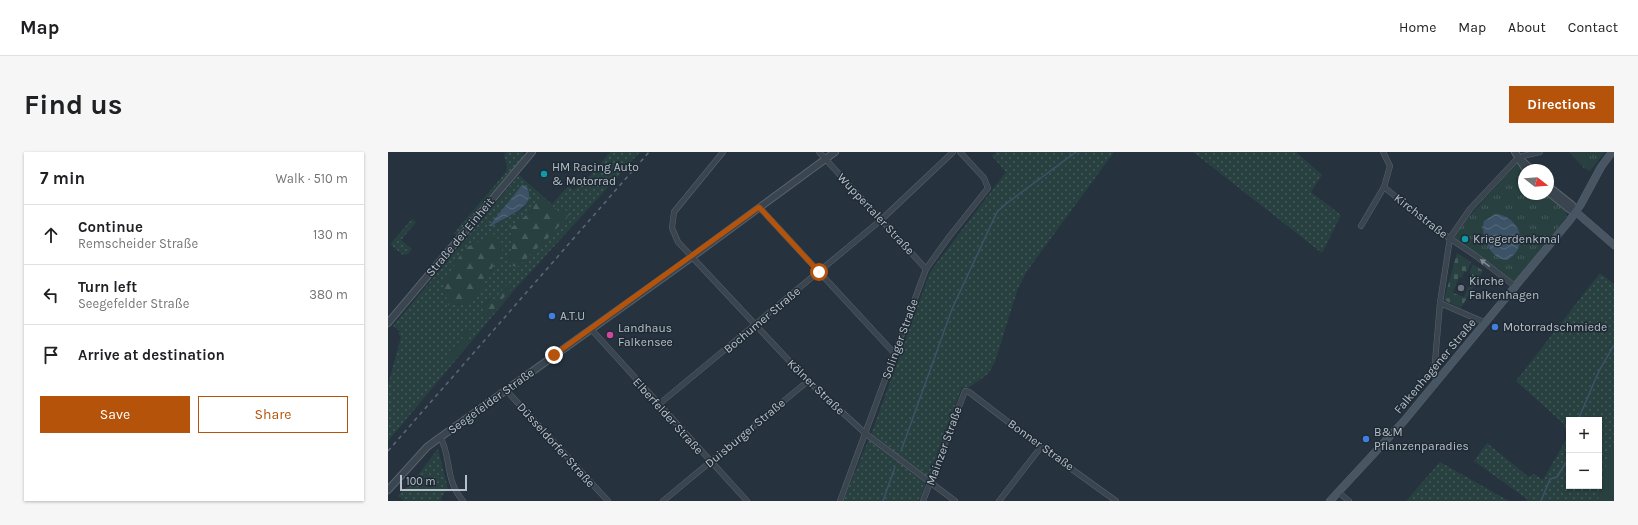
<!DOCTYPE html>
<html lang="en">
<head>
<meta charset="utf-8">
<style>
	:root { --surface:#fff; --page:#f6f6f6; --text:#202124; --muted:#757577; --line:#e0e0e0; --accent:#b45309 }
	body { margin:0; font-family:Karla,sans-serif; background:var(--page); color:var(--text) }
	.controls { position:absolute; right:12px; bottom:12px; display:grid; overflow:hidden; border-radius:0px; box-shadow:0 1px 3px #0004 }
	.controls button { width:36px; height:36px; display:grid; place-items:center; padding:0; border:0; border-bottom:1px solid var(--line); background:var(--surface); color:var(--text); font:20px sans-serif }
	.compass { position:absolute; left:1130px; top:12px; width:36px; height:36px; border-radius:50%; background:var(--surface); box-shadow:0 1px 3px #0004; rotate:107deg }
	.scale { position:absolute; left:12px; bottom:10px; width:67px; box-sizing:border-box; padding-left:4px; border:2px solid #b7c0c9; border-top:0; font-size:11px; line-height:14px; white-space:nowrap; color:#b7c0c9; -webkit-text-stroke:3px #1f2a34; paint-order:stroke }
	.stop { position:absolute; width:12px; height:12px; margin:-9px; border:3px solid #b45309; border-radius:50%; background:#fff }
	.stop.end { background:#b45309; border-color:#fff; box-shadow:0 1px 4px #0008 }
	.list { margin:0; padding:0; list-style:none }
	h2 { display:flex; justify-content:space-between; align-items:center; height:52px; margin:0; padding:0 16px; font-size:17px }
	h2 small { font-size:13px; font-weight:400; color:var(--muted) }
	.list li { display:grid; grid-template-columns:26px 1fr auto; gap:12px; align-items:center; box-sizing:border-box; height:60px; padding:0 16px; border-top:1px solid var(--line) }
	.list b { display:block; font-size:15px; white-space:nowrap }
	.list p { margin:0; font-size:13px; white-space:nowrap; color:var(--muted) }
	.list em { font-size:13px; font-style:normal; color:var(--muted) }
	.actions { display:flex; gap:8px; padding:12px 16px }
	.actions a { flex:1; padding:9px 0; border:1px solid var(--accent); border-radius:0px; text-align:center; font-size:14px; color:var(--accent) }
	.actions .main { background:var(--accent); color:#fff }
	.icon { flex:none; width:22px; height:22px; fill:none; stroke:currentColor; stroke-width:2; stroke-linecap:round; stroke-linejoin:round }
	.map { position:relative; flex:none; width:1226px; height:349px; overflow:hidden; border-radius:0px }
	header { display:flex; align-items:center; gap:24px; box-sizing:border-box; height:56px; padding:0 20px; background:var(--surface); border-bottom:1px solid var(--line) }
	header strong { font-size:19px }
	nav { display:flex; gap:22px; margin-inline-start:auto; font-size:14px }
	.intro { display:flex; align-items:center; justify-content:space-between; box-sizing:border-box; height:96px; padding:0 24px }
	h1 { margin:0; font-size:28px }
	.button { padding:10px 18px; border-radius:0px; background:var(--accent); color:#fff; font-size:14px; font-weight:700 }
	main { display:flex; gap:24px; padding:0 24px }
	aside { flex:1; background:var(--surface); border-radius:0px; box-shadow:0 1px 3px #0004 }
	.map>svg:first-child { display:block }
	.grass { fill:url(#grass-dots); fill-rule:evenodd }
	.forest { fill:url(#forest-firs) }
	.cemetery { fill:url(#cemetery-stones) }
	.park { fill:url(#park-tufts) }
	.garden { fill:#284040 }
	.water { fill:url(#water-waves) }
	.lines { fill:none; stroke-linecap:round; stroke-linejoin:round }
	.stream { stroke:#3c5367; stroke-width:1.5 }
	.minor-casing { stroke:#58636c; stroke-width:6 }
	.tertiary-casing { stroke:#58636c; stroke-width:8 }
	.secondary-casing { stroke:#58636c; stroke-width:8 }
	.minor { stroke:#3a454f; stroke-width:5 }
	.tertiary { stroke:#3a454f; stroke-width:6 }
	.secondary { stroke:#485562; stroke-width:7 }
	.rail { stroke:#5c6976; stroke-width:1.5; stroke-dasharray:4 4; stroke-linecap:butt }
	.oneway { fill:#7f8992 }
	.route { stroke:#b45309; stroke-width:5 }
	.culture-dot { fill:#0f9aa8; stroke:#1f2a34; stroke-width:1.5 }
	.worship-dot { fill:#6b7280; stroke:#1f2a34; stroke-width:1.5 }
	.shop-dot { fill:#3f7fe0; stroke:#1f2a34; stroke-width:1.5 }
	.hotel-dot { fill:#d1479c; stroke:#1f2a34; stroke-width:1.5 }
	.labels { text-anchor:middle; dominant-baseline:central; stroke-width:3; stroke-linejoin:round; paint-order:stroke }
	.poi-label { font-size:12px; fill:#b7c0c9; stroke:#1f2a34; text-anchor:start }
	.street-label { font-size:12px; fill:#b7c0c9; stroke:#1f2a34 }
</style>
</head>
<body>
<header>
<strong>Map</strong>
<nav><a>Home</a><a>Map</a><a>About</a><a>Contact</a></nav>
</header>
<div class="intro"><h1>Find us</h1><a class="button">Directions</a></div>
<main>
<aside>
<h2>7 min<small>Walk · 510 m</small></h2>
<ul class="list">
<li><svg class="icon" aria-label="ahead" viewBox="0 0 24 24"><path d="M12 20V5M6 11l6-6 6 6"/></svg><div><b>Continue</b><p>Remscheider Straße</p></div><em>130 m</em></li>
<li><svg class="icon" aria-label="left" viewBox="0 0 24 24"><path d="M17 20v-9H6M10 6l-5 5 5 5"/></svg><div><b>Turn left</b><p>Seegefelder Straße</p></div><em>380 m</em></li>
<li><svg class="icon" aria-label="arrive" viewBox="0 0 24 24"><path d="M6 21V4h12l-3 4 3 4H6"/></svg><div><b>Arrive at destination</b></div></li>
</ul>
<div class="actions"><a class="main">Save</a><a>Share</a></div>
</aside>
<div class="map">
<svg width="1226" height="349" viewBox="0 0 1226 349">
	<defs>
		<pattern id="grass-dots" width="8" height="8" patternUnits="userSpaceOnUse"><rect width="8" height="8" fill="#284040"/><path d="M2 2h.1M6 6h.1" fill="none" stroke="#455a5a" stroke-width="1.8" stroke-linecap="round"/></pattern>
		<pattern id="forest-firs" width="22" height="20" patternUnits="userSpaceOnUse"><rect width="22" height="20" fill="#284040"/><path d="M5 1l3.5 6h-7zM16 11l3.5 6h-7z" fill="#455a5a"/></pattern>
		<pattern id="cemetery-stones" width="16" height="16" patternUnits="userSpaceOnUse"><rect width="16" height="16" fill="#284040"/><path d="M2 7V4a2 2 0 0 1 4 0v3zM10 15v-3a2 2 0 0 1 4 0v3z" fill="#455a5a"/></pattern>
		<pattern id="park-tufts" width="24" height="20" patternUnits="userSpaceOnUse"><rect width="24" height="20" fill="#284040"/><path d="M3 7l-1-3M5 7V3M7 7l1-3M15 17l-1-3M17 17v-4M19 17l1-3" fill="none" stroke="#455a5a"/></pattern>
		<pattern id="water-waves" width="16" height="10" patternUnits="userSpaceOnUse"><rect width="16" height="10" fill="#3c5367"/><path d="M0 5q4-4 8 0t8 0" fill="none" stroke="#566a7b"/></pattern>
	</defs>
	<rect width="100%" height="100%" fill="#26333f"/>
	<g class="grass">
		<path d="M118,0H135V7L70,84L66,81L118,20L119,14L116,4Z"/>
		<path d="M222,0H252L128,136L0,289V233L13,185L10,181L12,179L5,174L131,23L164,52L180,34L186,38L203,23ZM142,39L136,56L104,74ZM149,49L173,62L176,56L175,70L129,115L119,107L124,102L123,76L143,59ZM115,92L102,122L96,124L93,141L81,152L60,153ZM119,133L123,137L100,164L96,161L95,154L101,147L105,150ZM78,179V192L60,208C60,196 66,197 73,189C75,186 76,182 78,179Z"/>
		<path d="M608,0H726L639,119L630,136L607,210L600,222L580,236L574,235L531,349H455L485,277L542,120L618,20L604,4Z"/>
		<path d="M805,0H908L934,23L923,40L953,63L934,101Z"/>
		<path d="M24,67L28,70L13,88L24,97L20,102L15,103L4,94L3,91Z"/>
		<path d="M1212,121L1226,132V297H1222L1210,349H1138L1139,347L1086,309L1099,291L1141,325L1146,322L1155,328L1179,286L1176,272L1128,229ZM1181,268H1211V334H1181Z"/>
		<path d="M50,297L60,337L54,344L53,349H16L10,344L29,324Z"/>
		<path d="M1052,310L1121,349H1018Z"/>
	</g>
	<g class="forest">
		<path d="M159,48L172,61L176,56L181,63L160,86L129,115L122,113L119,107L124,102L123,76L143,59L149,49Z"/>
		<path d="M106,82L115,92L112,110L105,114L102,122L96,124L94,141L81,152L60,153L55,131L77,96Z"/>
		<path d="M119,132L123,137L100,164L96,161L95,154L102,147L105,149Z"/>
		<path d="M86,177L78,192L63,210L60,208C60,196 66,197 73,189C75,186 76,182 78,179Z"/>
	</g>
	<path class="cemetery" d="M1069,101L1083,110L1079,120H1076L1074,126L1071,125L1065,141L1076,145L1083,129L1084,122L1081,121L1085,112L1095,119L1073,156L1056,148Z"/>
	<g class="park">
		<path d="M1181,0H1217L1202,19L1196,16Z"/>
		<path d="M1129,11L1136,20V42H1158L1178,59L1179,64L1128,129H1124L1066,85L1068,79Z"/>
	</g>
	<path class="garden" d="M1222,296L1226,297V349H1210Z"/>
	<g class="water">
		<path d="M134,33L138,34C152,55 117,64 104,74H101Z"/>
		<path d="M1107,62C1131,63 1143,94 1119,108C1102,108 1092,83 1096,69Z"/>
	</g>
	<g class="lines">
		<g class="stream">
			<path d="M1190,268L1211,219L1226,193"/>
			<path d="M513,299L564,157L609,60L619,51L688,0"/>
			<path d="M495,349L507,315"/>
			<path d="M1153,349L1162,327L1169,325L1181,305"/>
		</g>
		<defs>
			<g id="minor">
				<path d="M335,0L286,60L284,76L290,90L420,229L478,282L567,349"/>
				<path d="M431,0L538,117"/>
				<path d="M996,35L1042,73L1088,104L1128,135"/>
				<path d="M371,55L507,202"/>
				<path d="M973,74L996,35L1002,14L995,0"/>
				<path d="M1052,151L1098,171"/>
				<path d="M203,177L359,349"/>
				<path d="M1049,229L1046,222L1052,151L1062,86L1082,57L1127,9L1135,4L1152,0"/>
				<path d="M117,237L220,349"/>
				<path d="M270,253L493,68L565,0"/>
				<path d="M52,285C64,305 56,327 75,349"/>
				<path d="M950,340L961,349"/>
				<path d="M275,349L420,229"/>
				<path d="M452,349L538,117L561,85L600,36L596,26L572,0"/>
				<path d="M535,349L577,239L581,240L653,295L728,349"/>
				<path d="M611,349L653,295"/>
			</g>
			<g id="tertiary">
				<path d="M1127,0L1138,18"/>
				<path d="M1131,6L1144,18"/>
				<path d="M1160,34L1184,53L1188,60"/>
				<path d="M1160,40L1181,57L1188,60"/>
				<path d="M0,171L144,0"/>
				<path d="M0,338L39,295L47,289L304,105L447,0"/>
			</g>
			<g id="secondary">
				<path d="M1188,60L1226,93"/>
				<path d="M942,349L1016,269L1182,68L1193,52L1213,15L1224,0"/>
			</g>
		</defs>
		<use href="#minor" class="minor-casing"/>
		<use href="#tertiary" class="tertiary-casing"/>
		<use href="#secondary" class="secondary-casing"/>
		<use href="#minor" class="minor"/>
		<use href="#tertiary" class="tertiary"/>
		<use href="#secondary" class="secondary"/>
		<path class="rail" d="M0,299L261,0"/>
	</g>
	<defs><path id="oneway-solid" d="M-6-.8H1V-3.2L6.5 0L1 3.2V.8H-6Z"/></defs>
	<use class="oneway" href="#oneway-solid" transform="translate(1097 111) rotate(-142)"/>
	<g class="lines">
		<path class="route" d="M166,203L371,55L431,120"/>
	</g>
	<g class="culture-dot">
		<circle cx="156" cy="22" r="4"/>
		<circle cx="1077" cy="87" r="4"/>
	</g>
	<circle class="worship-dot" cx="1073" cy="136" r="4"/>
	<g class="shop-dot">
		<circle cx="164" cy="164" r="4"/>
		<circle cx="1107" cy="175" r="4"/>
		<circle cx="978" cy="287" r="4"/>
	</g>
	<circle class="hotel-dot" cx="222" cy="183" r="4"/>
	<g class="labels">
		<g class="poi-label">
			<text x="164" y="15">HM Racing Auto<tspan x="164" dy="14">&amp; Motorrad</tspan></text>
			<text x="1085" y="87">Kriegerdenkmal</text>
			<text x="1081" y="129">Kirche<tspan x="1081" dy="14">Falkenhagen</tspan></text>
			<text x="172" y="164">A.T.U</text>
			<text x="1115" y="175">Motorradschmiede</text>
			<text x="230" y="176">Landhaus<tspan x="230" dy="14">Falkensee</tspan></text>
			<text x="986" y="280">B&amp;M<tspan x="986" dy="14">Pflanzenparadies</tspan></text>
		</g>
		<g class="street-label">
			<text transform="translate(488 62) rotate(47)">Wuppertaler Straße</text>
			<text transform="translate(1033 64) rotate(38)">Kirchstraße</text>
			<text transform="translate(72 85) rotate(-50)">Straße der Einheit</text>
			<text transform="translate(374 168) rotate(-40)">Bochumer Straße</text>
			<text transform="translate(512 187) rotate(-70)">Solinger Straße</text>
			<text transform="translate(1047 214) rotate(-50)">Falkenhagener Straße</text>
			<text transform="translate(428 235) rotate(44)">Kölner Straße</text>
			<text transform="translate(103 249) rotate(-36)">Seegefelder Straße</text>
			<text transform="translate(280 264) rotate(48)">Elberfelder Straße</text>
			<text transform="translate(357 281) rotate(-40)">Duisburger Straße</text>
			<text transform="translate(168 293) rotate(48)">Düsseldorfer Straße</text>
			<text transform="translate(653 293) rotate(36)">Bonner Straße</text>
			<text transform="translate(556 294) rotate(-70)">Mainzer Straße</text>
		</g>
	</g>
</svg>
<div class="controls">
<button>+</button>
<button>−</button>
</div>
<svg class="compass" viewBox="-18 -18 36 36"><path d="M0-13l5 13h-10z" fill="#e53935"/><path d="M0 13l5-13h-10z" fill="#757577"/></svg>
<div class="scale">100 m</div>
<div class="stop" style="left:431px;top:120px"></div>
<div class="stop end" style="left:166px;top:203px"></div>
</div>
</main>
</body>
</html>
